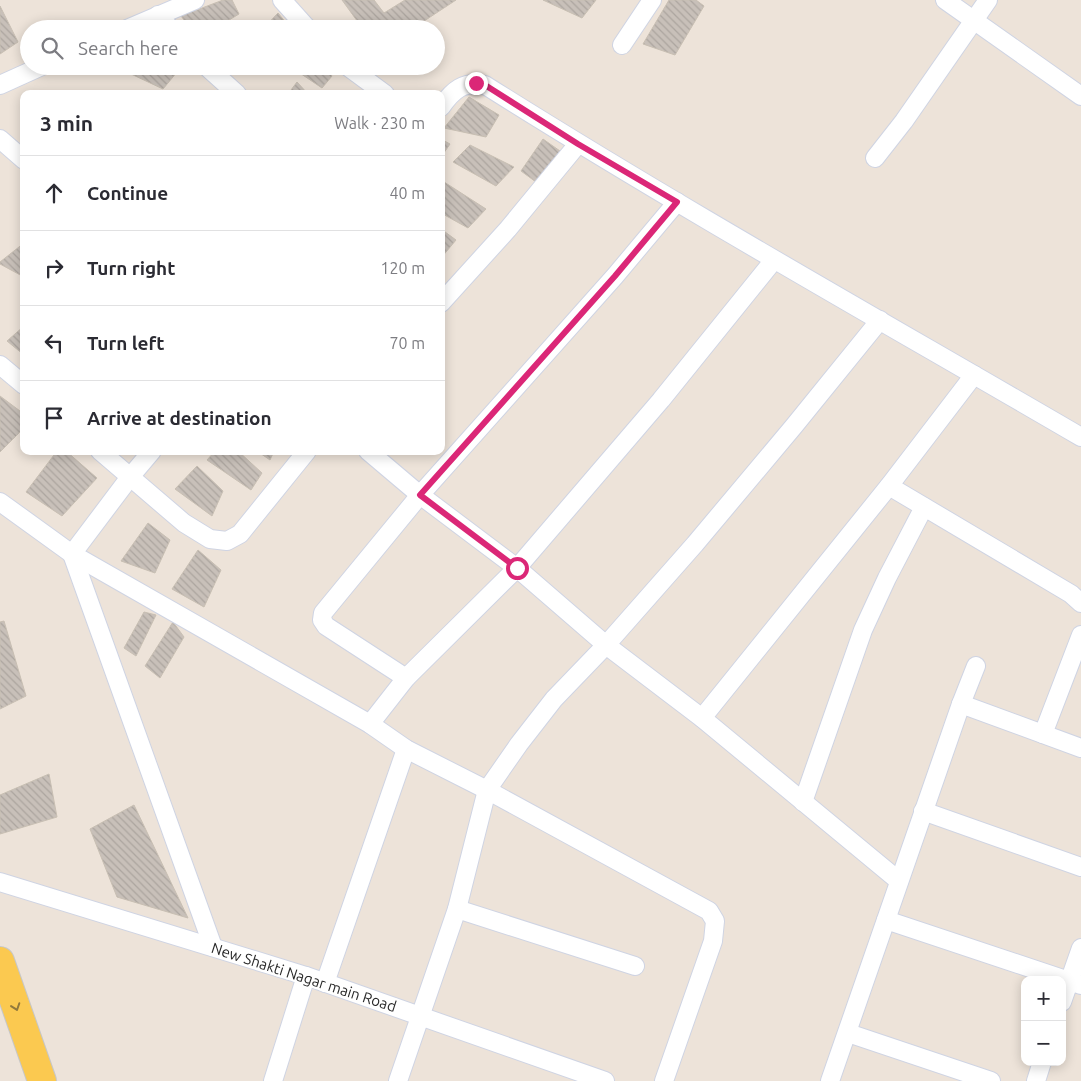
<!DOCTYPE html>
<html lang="en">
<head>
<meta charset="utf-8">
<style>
	:root { --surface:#fff; --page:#f2f2f3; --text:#2b2b33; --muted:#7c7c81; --line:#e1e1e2 }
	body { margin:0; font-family:Ubuntu,sans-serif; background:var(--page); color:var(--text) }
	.controls { position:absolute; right:15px; bottom:15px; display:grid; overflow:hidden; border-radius:10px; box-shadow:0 2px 12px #0003 }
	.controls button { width:45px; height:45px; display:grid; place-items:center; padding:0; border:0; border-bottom:1px solid var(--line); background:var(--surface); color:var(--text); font:25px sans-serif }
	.stop { position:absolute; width:15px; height:15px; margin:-11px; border:4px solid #db2777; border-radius:50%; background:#fff }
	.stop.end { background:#db2777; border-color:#fff; box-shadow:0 1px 5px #0008 }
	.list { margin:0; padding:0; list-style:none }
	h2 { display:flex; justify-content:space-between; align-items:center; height:65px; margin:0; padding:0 20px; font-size:21px }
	h2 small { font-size:16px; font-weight:400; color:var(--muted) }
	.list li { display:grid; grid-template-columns:32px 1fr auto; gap:15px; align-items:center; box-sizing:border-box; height:75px; padding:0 20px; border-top:1px solid var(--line) }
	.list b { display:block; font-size:19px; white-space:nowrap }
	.list em { font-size:16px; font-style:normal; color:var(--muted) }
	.icon { flex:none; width:28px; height:28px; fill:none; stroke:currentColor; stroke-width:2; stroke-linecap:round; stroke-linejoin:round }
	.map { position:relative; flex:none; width:1081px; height:1081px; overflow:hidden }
	.search { position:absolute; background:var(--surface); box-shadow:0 2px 12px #0003; left:20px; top:20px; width:425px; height:55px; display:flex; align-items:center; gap:12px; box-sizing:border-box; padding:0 18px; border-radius:28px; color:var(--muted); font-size:19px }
	.panel { position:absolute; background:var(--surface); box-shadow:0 2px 12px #0003; left:20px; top:90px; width:425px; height:365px; border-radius:10px }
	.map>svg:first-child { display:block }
	.building { fill:url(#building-back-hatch); stroke:#c8bfb3 }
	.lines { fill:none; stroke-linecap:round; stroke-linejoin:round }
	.minor-casing { stroke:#cfd4e3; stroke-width:20 }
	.primary-casing { stroke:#c7c7c7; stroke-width:30 }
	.minor { stroke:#fff; stroke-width:18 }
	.primary { stroke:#fbc950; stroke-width:28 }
	.oneway { stroke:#92793c }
	.route { stroke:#db2777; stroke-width:6 }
	.labels { text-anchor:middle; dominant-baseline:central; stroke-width:4; stroke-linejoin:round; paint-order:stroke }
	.street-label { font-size:15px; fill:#292929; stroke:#fff }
</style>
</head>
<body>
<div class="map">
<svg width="1081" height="1081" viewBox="0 0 1081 1081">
	<defs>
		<pattern id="building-back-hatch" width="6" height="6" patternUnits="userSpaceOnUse" patternTransform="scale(1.25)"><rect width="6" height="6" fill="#c8c0b9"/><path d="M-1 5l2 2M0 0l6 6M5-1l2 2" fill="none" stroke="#aca59f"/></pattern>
	</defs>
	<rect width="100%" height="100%" fill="#ede3d9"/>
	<g class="building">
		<path d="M223,0H232L239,14L214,29H191L181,16Z"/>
		<path d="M342,0H374L384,13L405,0H456L412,29H363Z"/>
		<path d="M543,0H596L582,18Z"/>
		<path d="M669,0H696L704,6L675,55L643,44Z"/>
		<path d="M0,6L18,42L0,54Z"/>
		<path d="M278,13L291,29H263Z"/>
		<path d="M137,66H182L163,89L129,73Z"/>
		<path d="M324,66L332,76L322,88L291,67Z"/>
		<path d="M297,82L308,94H288Z"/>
		<path d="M469,97L499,115L486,137L444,128Z"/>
		<path d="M441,139L450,144L441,157Z"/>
		<path d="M543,139L560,151L536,182L521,171Z"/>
		<path d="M470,145L514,167L496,186L453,162Z"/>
		<path d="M441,180L486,209L468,228L441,213Z"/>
		<path d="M441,229L456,240L441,258Z"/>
		<path d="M24,243V277L0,264V262Z"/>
		<path d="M24,326V355L7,341Z"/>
		<path d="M0,396L24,414V428L0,452Z"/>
		<path d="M57,451H66L97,478L62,516L26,492Z"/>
		<path d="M215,451H238L262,473L251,490L207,460Z"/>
		<path d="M257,451H274L270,460Z"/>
		<path d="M197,466L223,491L212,516L175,489Z"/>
		<path d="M148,523L170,540L155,573L121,561Z"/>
		<path d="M198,550L221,570L204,607L172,589Z"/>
		<path d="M144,612L156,615L136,656L124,648Z"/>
		<path d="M4,621L26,696L0,709V622Z"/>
		<path d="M173,622L184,637L160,678L145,666Z"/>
		<path d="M49,774L57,817L0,834V795Z"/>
		<path d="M134,805L188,918L117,897L90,829Z"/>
	</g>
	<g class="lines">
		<defs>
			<g id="minor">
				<path d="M282,0L308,29"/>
				<path d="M945,0L1081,96"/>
				<path d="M158,15L171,29"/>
				<path d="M127,29L195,0"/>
				<path d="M622,45L652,0"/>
				<path d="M206,66L237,94"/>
				<path d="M347,66L385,94"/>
				<path d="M0,85L42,66"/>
				<path d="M441,107C453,90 463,81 485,85C680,208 882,321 1081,437"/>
				<path d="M0,139L24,160"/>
				<path d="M875,158L904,121L988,0"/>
				<path d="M441,303L508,229L578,144"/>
				<path d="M0,365L24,385"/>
				<path d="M100,451L184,523L210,539L227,541L240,534L307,451"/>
				<path d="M152,451L130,477L72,554L213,947"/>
				<path d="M368,451L420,495L517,568L606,645L702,718L899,881"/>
				<path d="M889,486L1071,594L1081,603"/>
				<path d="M0,502L72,554L370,724L406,749L487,790L709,911L715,921L713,941L664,1081"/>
				<path d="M406,678L326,626L322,620L323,613L420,495L615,276L677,202"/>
				<path d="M961,704L1081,748"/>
				<path d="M702,718L889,486L974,375"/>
				<path d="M370,724L406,678L517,568L661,400L774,260"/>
				<path d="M1043,734L1081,635"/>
				<path d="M803,802L863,630L887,578L924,507"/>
				<path d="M923,811L1081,867"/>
				<path d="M0,882L306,976L605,1081"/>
				<path d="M457,909L635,966"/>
				<path d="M886,920L1081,985"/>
				<path d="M325,983L406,749"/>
				<path d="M1062,1002L1081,948"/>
				<path d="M848,1033L991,1081"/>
				<path d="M273,1081L306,976"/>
				<path d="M398,1081L457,909L487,790L519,744L554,699L606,645L695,544L794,426L880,320"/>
				<path d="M830,1081L961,704L976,666"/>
				<path d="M1036,1081L1042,1062"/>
			</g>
			<path id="primary" d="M0,961L42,1081"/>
		</defs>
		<use href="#minor" class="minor-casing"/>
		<use href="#primary" class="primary-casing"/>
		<use href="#minor" class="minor"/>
		<use href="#primary" class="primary"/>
	</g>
	<defs><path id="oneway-chevron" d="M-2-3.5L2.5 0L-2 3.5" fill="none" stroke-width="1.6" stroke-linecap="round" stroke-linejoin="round" transform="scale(1.25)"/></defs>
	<use class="oneway" href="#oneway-chevron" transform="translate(16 1007) rotate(71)"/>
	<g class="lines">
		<path class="route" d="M476,83L485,85L578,144L677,202L615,276L420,495L517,568"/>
	</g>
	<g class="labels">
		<g class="street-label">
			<text transform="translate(304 977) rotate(18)">New Shakti Nagar main Road</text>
		</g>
	</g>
</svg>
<div class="controls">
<button>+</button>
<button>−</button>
</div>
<div class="stop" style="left:517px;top:568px"></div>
<div class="stop end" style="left:476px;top:83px"></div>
<div class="search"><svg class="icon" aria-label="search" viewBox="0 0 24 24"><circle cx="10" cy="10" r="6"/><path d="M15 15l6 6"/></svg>Search here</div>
<section class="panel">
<h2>3 min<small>Walk · 230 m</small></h2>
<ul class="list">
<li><svg class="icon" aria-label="ahead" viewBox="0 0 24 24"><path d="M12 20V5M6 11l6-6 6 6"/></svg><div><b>Continue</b></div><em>40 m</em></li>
<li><svg class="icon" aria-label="right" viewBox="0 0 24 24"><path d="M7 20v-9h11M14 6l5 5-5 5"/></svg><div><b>Turn right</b></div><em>120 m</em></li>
<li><svg class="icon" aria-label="left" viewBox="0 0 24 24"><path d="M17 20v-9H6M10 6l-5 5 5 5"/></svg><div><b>Turn left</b></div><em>70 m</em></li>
<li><svg class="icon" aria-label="arrive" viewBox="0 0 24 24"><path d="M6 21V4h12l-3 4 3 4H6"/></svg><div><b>Arrive at destination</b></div></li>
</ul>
</section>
</div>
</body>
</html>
